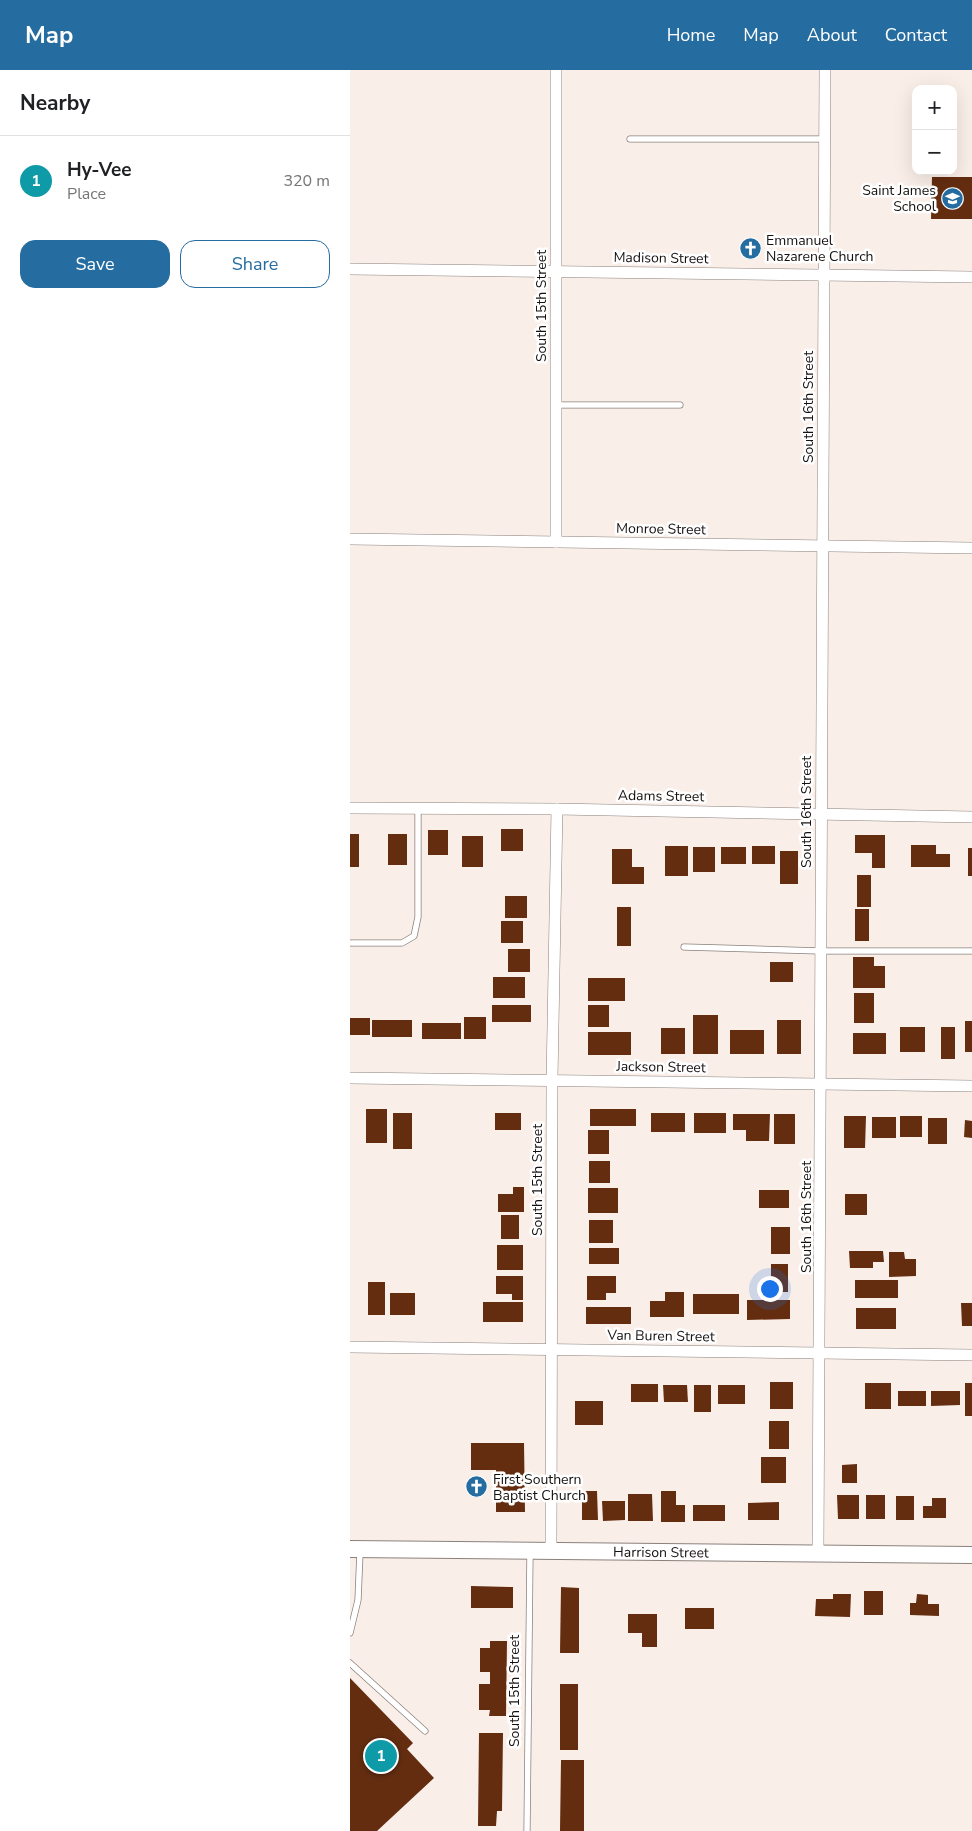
<!DOCTYPE html>
<html lang="en">
<head>
<meta charset="utf-8">
<style>
	:root { --surface:#fff; --page:#f6f6f6; --text:#202124; --muted:#757577; --line:#e0e0e0; --accent:#256da1 }
	body { margin:0; font-family:"Nunito Sans",sans-serif; background:var(--page); color:var(--text) }
	.controls { position:absolute; right:15px; top:15px; display:grid; overflow:hidden; border-radius:10px; box-shadow:0 5px 20px #0002 }
	.controls button { width:45px; height:45px; display:grid; place-items:center; padding:0; border:0; border-bottom:1px solid var(--line); background:var(--surface); color:var(--text); font:25px sans-serif }
	.you { position:absolute; left:419px; top:1218px; width:18px; height:18px; margin:-12px; border:4px solid #fff; border-radius:50%; background:#1a73e8; box-shadow:0 0 0 8px #1a73e833 }
	.badge { display:grid; place-items:center; width:32px; height:32px; border-radius:50%; background:var(--accent); color:#fff; font-size:16px; font-weight:700 }
	.pin { position:absolute; translate:-50% -50%; border:2px solid #fff; box-shadow:0 1px 5px #0006 }
	.list { margin:0; padding:0; list-style:none }
	h2 { display:flex; justify-content:space-between; align-items:center; height:65px; margin:0; padding:0 20px; font-size:21px }
	h2 small { font-size:16px; font-weight:400; color:var(--muted) }
	.list li { display:grid; grid-template-columns:32px 1fr auto; gap:15px; align-items:center; box-sizing:border-box; height:90px; padding:0 20px; border-top:1px solid var(--line) }
	.list b { display:block; font-size:19px; white-space:nowrap }
	.list p { margin:0; font-size:16px; white-space:nowrap; color:var(--muted) }
	.list em { font-size:16px; font-style:normal; color:var(--muted) }
	.actions { display:flex; gap:10px; padding:15px 20px }
	.actions a { flex:1; padding:11px 0; border:1px solid var(--accent); border-radius:15px; text-align:center; font-size:18px; color:var(--accent) }
	.actions .main { background:var(--accent); color:#fff }
	.map { position:relative; flex:none; width:622px; height:1761px; overflow:hidden }
	header { display:flex; align-items:center; gap:30px; box-sizing:border-box; height:70px; padding:0 25px; background:var(--accent); color:#fff }
	header strong { font-size:24px }
	nav { display:flex; gap:28px; margin-inline-start:auto; font-size:18px }
	main { display:flex }
	aside { flex:1; background:var(--surface) }
	.map>svg:first-child { display:block }
	.building { fill:#642d10 }
	.lines { fill:none; stroke-linecap:round; stroke-linejoin:round }
	.lane-casing { stroke:#8b807b; stroke-width:7 }
	.street-casing { stroke:#8b807b; stroke-width:12 }
	.secondary-casing { stroke:#8b807b; stroke-width:18 }
	.lane { stroke:#fff; stroke-width:5.5 }
	.street { stroke:#fff; stroke-width:11 }
	.secondary { stroke:#fff; stroke-width:16 }
	.labels { text-anchor:middle; dominant-baseline:central; stroke-width:5; stroke-linejoin:round; paint-order:stroke }
	.poi-label { font-size:14px; fill:#151110; stroke:#fff; text-anchor:start }
	.street-label { font-size:14px; fill:#151110; stroke:#fff }
</style>
</head>
<body>
<header>
<strong>Map</strong>
<nav><a>Home</a><a>Map</a><a>About</a><a>Contact</a></nav>
</header>
<main>
<aside>
<h2>Nearby<small></small></h2>
<ul class="list">
<li><span class="badge" style="background:#0f9aa8">1</span><div><b>Hy-Vee</b><p>Place</p></div><em>320 m</em></li>
</ul>
<div class="actions"><a class="main">Save</a><a>Share</a></div>
</aside>
<div class="map">
<svg width="622" height="1761" viewBox="0 0 622 1761">
	<rect width="100%" height="100%" fill="#faeee8"/>
	<g class="building">
		<path d="M582,107H622V149H581Z"/>
		<rect x="151" y="759" width="22" height="22"/>
		<rect x="78" y="760" width="20" height="25"/>
		<rect x="0" y="764" width="9" height="33"/>
		<rect x="38" y="764" width="19" height="31"/>
		<path d="M505,765H535V798H522V783H505Z"/>
		<rect x="112" y="766" width="21" height="31"/>
		<path d="M561,775H586V784H600V797H561Z"/>
		<rect x="315" y="776" width="23" height="30"/>
		<rect x="402" y="776" width="23" height="18"/>
		<rect x="343" y="777" width="22" height="25"/>
		<rect x="371" y="777" width="25" height="17"/>
		<rect x="618" y="778" width="4" height="28"/>
		<path d="M262,779H282V797H294V814H262Z"/>
		<rect x="430" y="781" width="18" height="33"/>
		<rect x="507" y="805" width="14" height="32"/>
		<rect x="155" y="826" width="22" height="22"/>
		<rect x="267" y="837" width="14" height="39"/>
		<rect x="505" y="839" width="14" height="32"/>
		<rect x="151" y="851" width="22" height="22"/>
		<rect x="158" y="879" width="22" height="23"/>
		<path d="M503,887H524V896H535V918H503Z"/>
		<rect x="420" y="892" width="23" height="20"/>
		<rect x="143" y="907" width="32" height="21"/>
		<rect x="238" y="908" width="37" height="23"/>
		<rect x="504" y="923" width="20" height="30"/>
		<rect x="142" y="935" width="39" height="17"/>
		<rect x="238" y="935" width="21" height="22"/>
		<rect x="343" y="945" width="25" height="39"/>
		<rect x="114" y="947" width="22" height="22"/>
		<rect x="0" y="948" width="20" height="17"/>
		<rect x="22" y="950" width="40" height="17"/>
		<rect x="427" y="950" width="24" height="34"/>
		<rect x="615" y="951" width="7" height="31"/>
		<rect x="72" y="953" width="39" height="16"/>
		<rect x="550" y="957" width="25" height="25"/>
		<rect x="591" y="957" width="14" height="32"/>
		<rect x="311" y="958" width="24" height="26"/>
		<rect x="380" y="960" width="34" height="24"/>
		<rect x="238" y="962" width="43" height="23"/>
		<rect x="503" y="963" width="33" height="21"/>
		<rect x="16" y="1039" width="21" height="34"/>
		<rect x="240" y="1039" width="46" height="17"/>
		<rect x="43" y="1043" width="19" height="36"/>
		<rect x="145" y="1043" width="26" height="17"/>
		<rect x="301" y="1043" width="34" height="19"/>
		<rect x="344" y="1043" width="32" height="20"/>
		<path d="M383,1044H420L419,1071H396V1060H383Z"/>
		<rect x="424" y="1044" width="21" height="30"/>
		<path d="M494,1046H516L515,1078H494Z"/>
		<rect x="550" y="1046" width="22" height="21"/>
		<rect x="522" y="1047" width="24" height="21"/>
		<rect x="578" y="1048" width="19" height="26"/>
		<path d="M615,1050L622,1051V1068L614,1067Z"/>
		<rect x="238" y="1060" width="21" height="24"/>
		<rect x="239" y="1091" width="21" height="22"/>
		<path d="M163,1117H174V1142H148V1124H163Z"/>
		<rect x="238" y="1118" width="30" height="25"/>
		<rect x="409" y="1120" width="30" height="18"/>
		<rect x="495" y="1124" width="22" height="21"/>
		<rect x="151" y="1145" width="18" height="24"/>
		<rect x="239" y="1150" width="24" height="23"/>
		<rect x="421" y="1157" width="19" height="27"/>
		<rect x="147" y="1175" width="26" height="25"/>
		<rect x="239" y="1178" width="30" height="16"/>
		<path d="M499,1181H533L534,1192H523V1198H500Z"/>
		<path d="M539,1182H554L555,1189H566V1206L539,1207Z"/>
		<rect x="421" y="1194" width="17" height="28"/>
		<path d="M146,1206H173V1230H162V1224H146Z"/>
		<path d="M237,1206H266V1223H256V1230H237Z"/>
		<rect x="505" y="1210" width="43" height="18"/>
		<rect x="18" y="1212" width="17" height="33"/>
		<path d="M315,1222H334V1247H300V1231H315Z"/>
		<rect x="40" y="1223" width="25" height="22"/>
		<rect x="343" y="1224" width="46" height="20"/>
		<path d="M397,1230H440V1249L397,1250Z"/>
		<rect x="133" y="1232" width="40" height="20"/>
		<path d="M611,1233H622V1256H612Z"/>
		<rect x="236" y="1237" width="45" height="17"/>
		<rect x="506" y="1238" width="40" height="21"/>
		<rect x="420" y="1312" width="23" height="27"/>
		<rect x="515" y="1313" width="26" height="26"/>
		<rect x="615" y="1313" width="7" height="33"/>
		<rect x="281" y="1314" width="27" height="18"/>
		<path d="M313,1315H337L338,1332H314Z"/>
		<rect x="344" y="1315" width="17" height="27"/>
		<rect x="368" y="1315" width="27" height="19"/>
		<rect x="548" y="1321" width="28" height="15"/>
		<path d="M581,1321H610V1335L581,1336Z"/>
		<rect x="225" y="1331" width="28" height="24"/>
		<rect x="419" y="1351" width="20" height="28"/>
		<path d="M121,1373H174L175,1442H146V1400H121Z"/>
		<rect x="411" y="1387" width="25" height="26"/>
		<path d="M507,1394V1413H492V1395Z"/>
		<path d="M232,1421H247L248,1450H232Z"/>
		<path d="M311,1421H326V1435H335V1452H311Z"/>
		<path d="M278,1424H302L303,1451H278Z"/>
		<path d="M487,1425H509V1449H488Z"/>
		<rect x="516" y="1425" width="19" height="24"/>
		<rect x="546" y="1426" width="18" height="24"/>
		<path d="M582,1428H596V1448H573V1436H582Z"/>
		<path d="M252,1431H275V1450L253,1451Z"/>
		<path d="M429,1432V1450H398V1433Z"/>
		<rect x="343" y="1435" width="32" height="16"/>
		<path d="M121,1516L163,1517V1538H121Z"/>
		<path d="M211,1517L229,1518V1583H210Z"/>
		<rect x="514" y="1521" width="19" height="24"/>
		<path d="M483,1524H501L500,1547L465,1546L466,1529H483Z"/>
		<path d="M567,1524L578,1525V1534H589V1546L560,1545V1533H566Z"/>
		<rect x="335" y="1538" width="29" height="21"/>
		<path d="M278,1544H307V1577H292V1563H278Z"/>
		<path d="M140,1571H157L156,1646H139L140,1640H129V1614H140V1602H130V1578H140Z"/>
		<path d="M0,1608L63,1673L57,1679L84,1708L27,1761H0Z"/>
		<rect x="210" y="1614" width="18" height="66"/>
		<path d="M129,1663H153L152,1741H147L146,1756H128Z"/>
		<path d="M211,1690H234V1761H210Z"/>
	</g>
	<g class="lines">
		<defs>
			<g id="lane">
				<path d="M280,69H474"/>
				<path d="M206,335H330"/>
				<path d="M0,873H52L64,866L68,847V738"/>
				<path d="M334,877L471,881H622"/>
				<path d="M0,1563L8,1530L10,1482"/>
				<path d="M0,1593L75,1661"/>
				<path d="M177,1761L180,1483"/>
			</g>
			<g id="street">
				<path d="M0,199L622,207"/>
				<path d="M0,469L622,478"/>
				<path d="M206,472V0"/>
				<path d="M0,738L207,739L622,747"/>
				<path d="M0,1008L622,1016"/>
				<path d="M0,1277L622,1285"/>
				<path d="M201,1481L202,1010L207,739"/>
				<path d="M468,1484L475,0"/>
			</g>
			<g id="secondary">
				<path id="s1" d="M0,1479L622,1485"/>
			</g>
		</defs>
		<use href="#lane" class="lane-casing"/>
		<use href="#street" class="street-casing"/>
		<use href="#secondary" class="secondary-casing"/>
		<use href="#lane" class="lane"/>
		<use href="#street" class="street"/>
		<use href="#secondary" class="secondary"/>
	</g>
	<defs>
		<symbol id="school-disc" viewBox="-11 -11 22 22"><circle r="9.5" fill="#256da1" stroke="#fff"/><path d="M0-5L7-2L0 1L-7-2ZM-4 1L0 2.5L4 1V4Q0 6-4 4Z" fill="#fff"/></symbol>
		<symbol id="church-disc" viewBox="-11 -11 22 22"><circle r="9.5" fill="#256da1" stroke="#fff"/><path d="M-1.2-6h2.4v3.5h3.3v2.4h-3.3V6h-2.4V-.1h-3.3v-2.4h3.3Z" fill="#fff"/></symbol>
	</defs>
	<g fill-rule="evenodd">
		<use href="#school-disc" x="590" y="116" width="25" height="25"/>
		<use href="#church-disc" x="388" y="166" width="25" height="25"/>
		<use href="#church-disc" x="114" y="1404" width="25" height="25"/>
	</g>
	<g class="labels">
		<g class="poi-label">
			<text x="586" y="120" text-anchor="end">Saint James<tspan x="586" dy="16">School</tspan></text>
			<text x="416" y="170">Emmanuel<tspan x="416" dy="16">Nazarene Church</tspan></text>
			<text x="143" y="1409">First Southern<tspan x="143" dy="16">Baptist Church</tspan></text>
		</g>
		<g class="street-label">
			<text transform="translate(311 188) rotate(1)">Madison Street</text>
			<text transform="translate(191 236) rotate(-90)">South 15th Street</text>
			<text transform="translate(458 337) rotate(-90)">South 16th Street</text>
			<text transform="translate(311 459) rotate(1)">Monroe Street</text>
			<text transform="translate(311 726) rotate(1)">Adams Street</text>
			<text transform="translate(456 742) rotate(-90)">South 16th Street</text>
			<text transform="translate(311 997) rotate(1)">Jackson Street</text>
			<text transform="translate(187 1110) rotate(-90)">South 15th Street</text>
			<text transform="translate(456 1147) rotate(-90)">South 16th Street</text>
			<text transform="translate(311 1266) rotate(1)">Van Buren Street</text>
			<text stroke="none"><textPath href="#s1" startOffset="311">Harrison Street</textPath></text>
			<text transform="translate(164 1621) rotate(-90)">South 15th Street</text>
		</g>
	</g>
</svg>
<div class="controls">
<button>+</button>
<button>−</button>
</div>
<div class="you"></div>
<div class="pin badge" style="left:31px;top:1686px;background:#0f9aa8">1</div>
</div>
</main>
</body>
</html>
